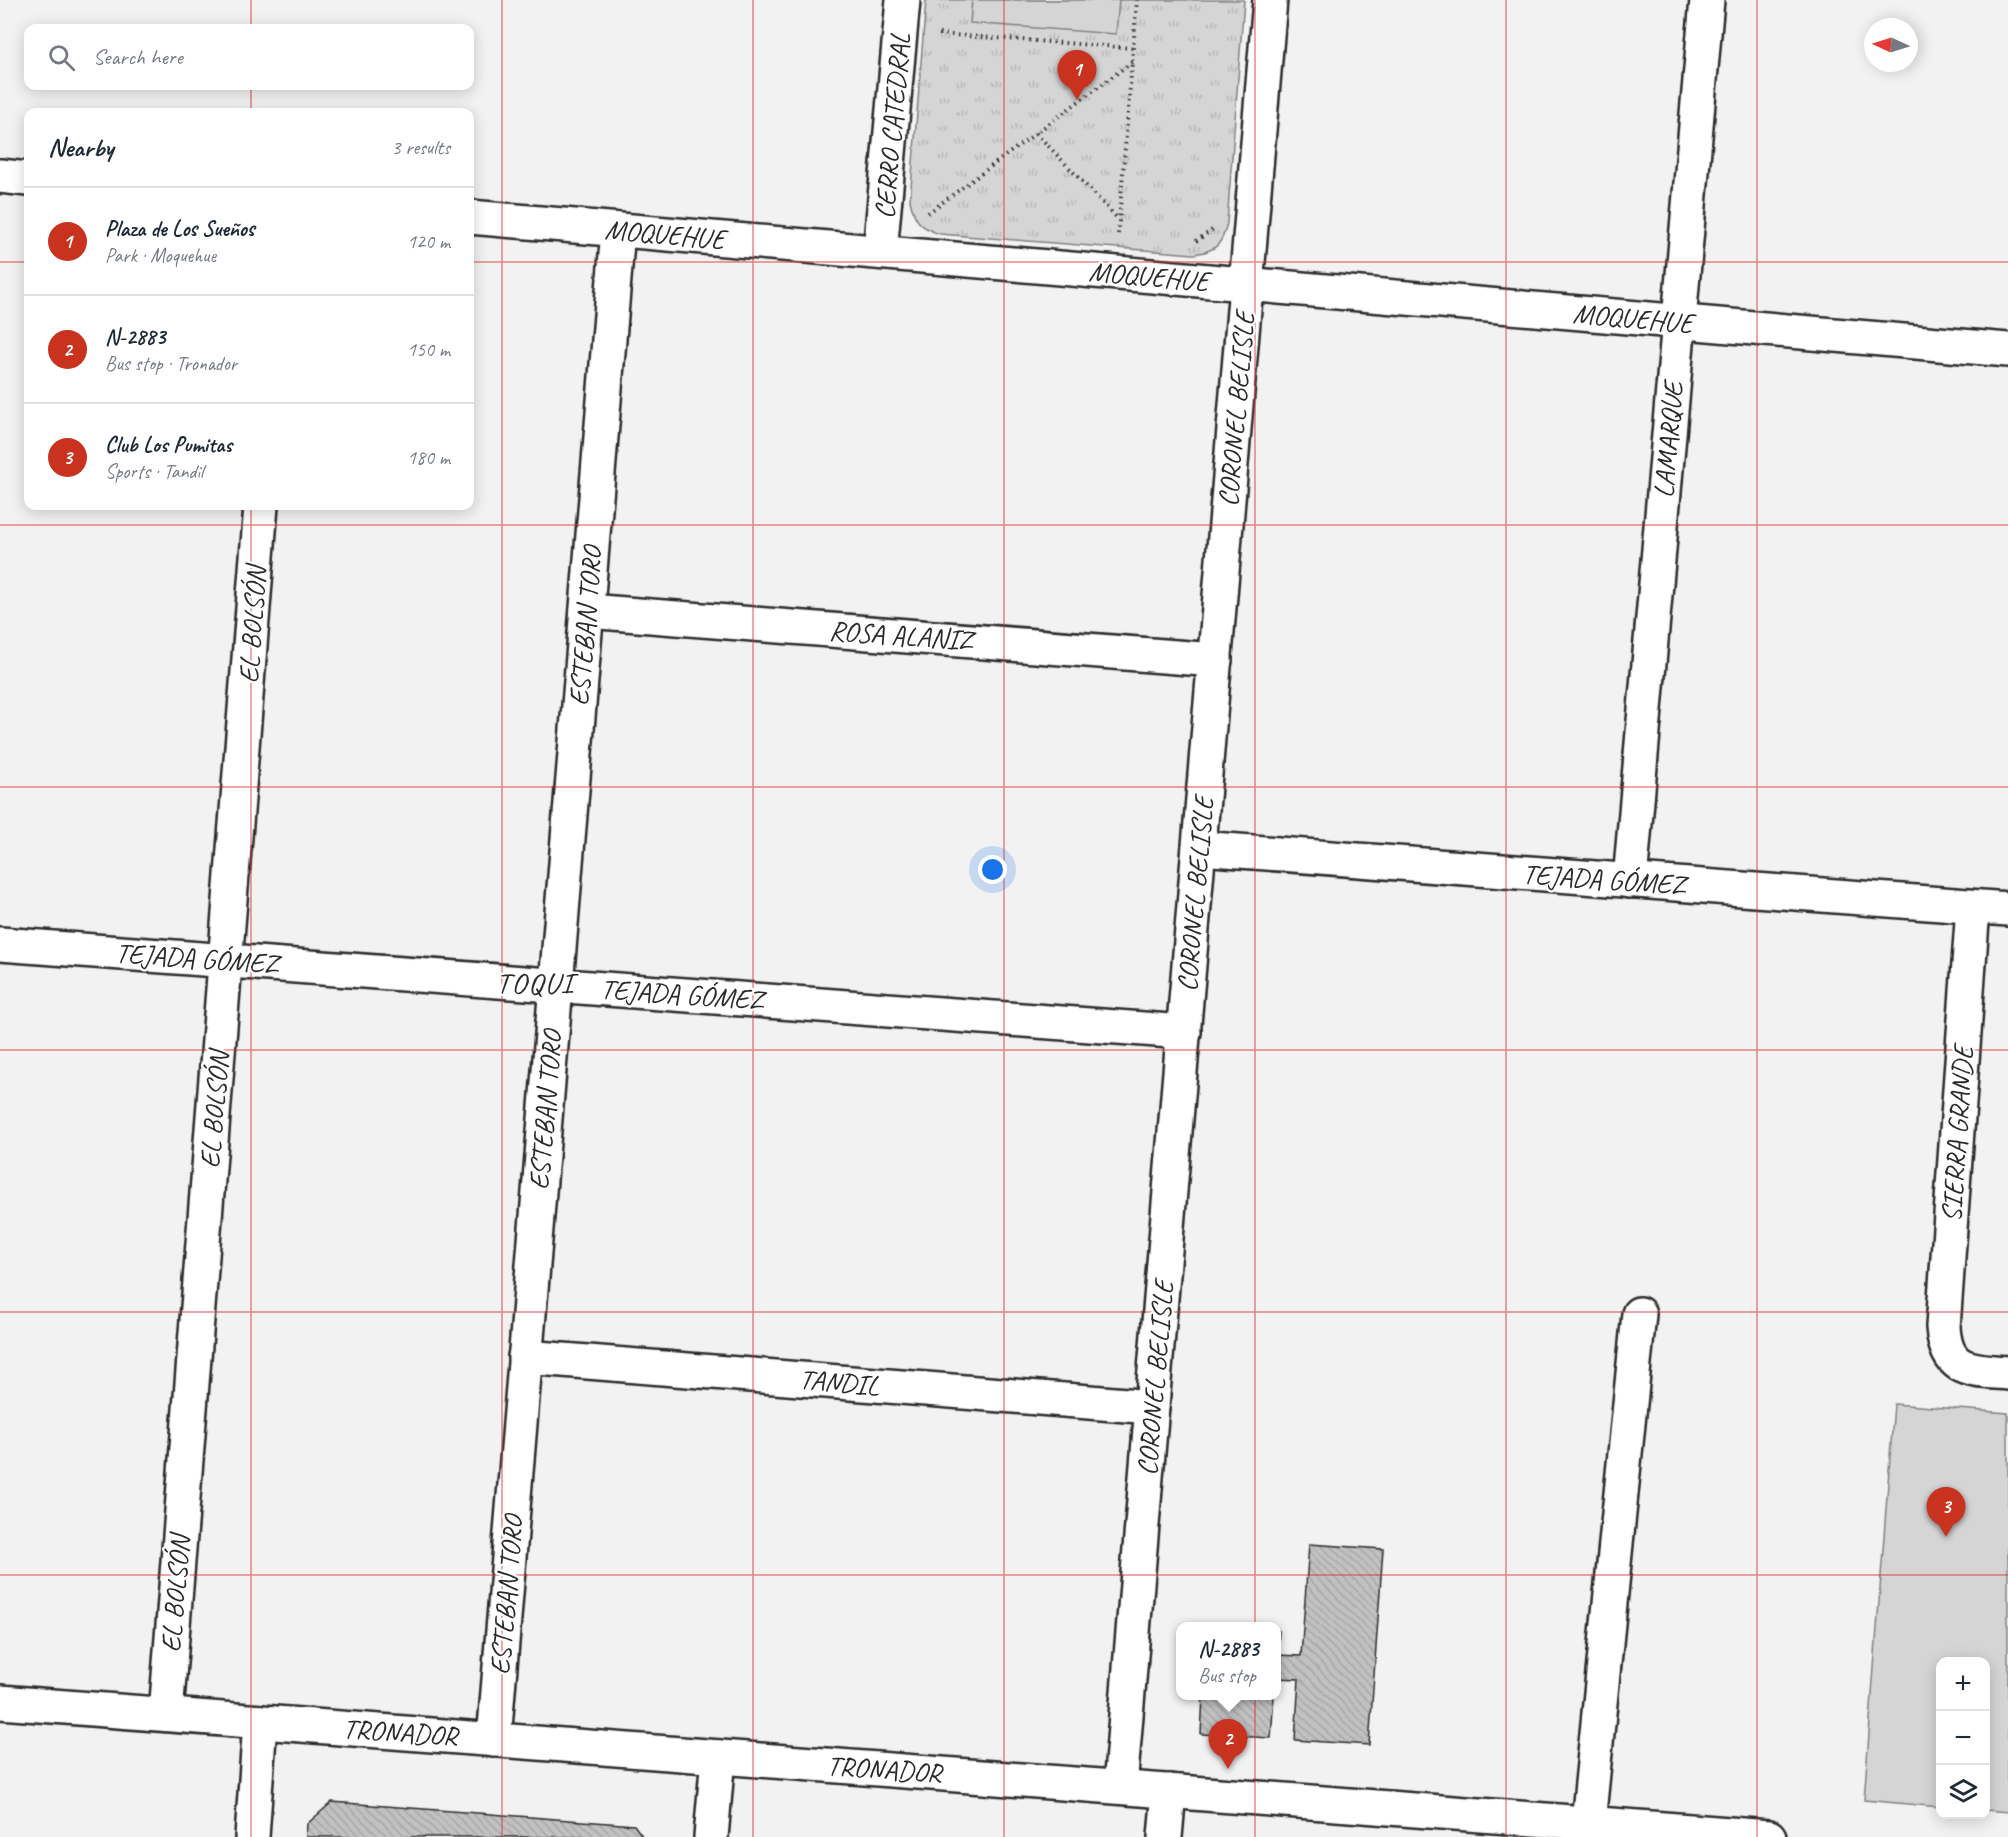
<!DOCTYPE html>
<html lang="en">
<head>
<meta charset="utf-8">
<style>
	:root { --surface:#fff; --page:#f2f2f3; --text:#1f2937; --muted:#747a83; --line:#e0e1e3; --accent:#c8321e }
	body { margin:0; font-family:Caveat,sans-serif; background:var(--page); color:var(--text) }
	.controls { position:absolute; right:18px; bottom:18px; display:grid; overflow:hidden; border-radius:12px; box-shadow:0 3px 15px #0003 }
	.controls button { width:54px; height:54px; display:grid; place-items:center; padding:0; border:0; border-bottom:2px solid var(--line); background:var(--surface); color:var(--text); font:30px sans-serif }
	.compass { position:absolute; left:1864px; top:18px; width:54px; height:54px; border-radius:50%; background:var(--surface); box-shadow:0 3px 15px #0003; rotate:274deg }
	.you { position:absolute; left:993px; top:870px; width:21px; height:21px; margin:-15px; border:4px solid #fff; border-radius:50%; background:#1a73e8; box-shadow:0 0 0 9px #1a73e833 }
	.badge { display:grid; place-items:center; width:39px; height:39px; border-radius:50%; background:var(--accent); color:#fff; font-size:20px; font-weight:700 }
	.pin { position:absolute; translate:-50% -50px; filter:drop-shadow(0 2px 3px #0008) }
	.pin::after { content:''; position:absolute; top:32px; width:21px; height:18px; background:inherit; clip-path:polygon(0 0,100% 0,50% 100%) }
	.popup { position:absolute; left:1176px; top:1622px; width:105px; height:78px; box-sizing:border-box; display:grid; place-content:center; border-radius:12px; background:var(--surface); filter:drop-shadow(0 2px 4px #0005); font-size:20px; white-space:nowrap; color:var(--muted) }
	.popup b { font-size:22px; color:var(--text) }
	.popup::after { content:''; position:absolute; left:50%; top:100%; margin-left:-12px; border:12px solid transparent; border-top-color:var(--surface) }
	.list { margin:0; padding:0; list-style:none }
	h2 { display:flex; justify-content:space-between; align-items:center; height:78px; margin:0; padding:0 24px; font-size:26px }
	h2 small { font-size:20px; font-weight:400; color:var(--muted) }
	.list li { display:grid; grid-template-columns:39px 1fr auto; gap:18px; align-items:center; box-sizing:border-box; height:108px; padding:0 24px; border-top:2px solid var(--line) }
	.list b { display:block; font-size:22px; white-space:nowrap }
	.list p { margin:0; font-size:20px; white-space:nowrap; color:var(--muted) }
	.list em { font-size:20px; font-style:normal; color:var(--muted) }
	.icon { flex:none; width:33px; height:33px; fill:none; stroke:currentColor; stroke-width:2; stroke-linecap:round; stroke-linejoin:round }
	.map { position:relative; flex:none; width:2008px; height:1837px; overflow:hidden }
	.search { position:absolute; background:var(--surface); box-shadow:0 3px 15px #0003; left:24px; top:24px; width:450px; height:66px; display:flex; align-items:center; gap:15px; box-sizing:border-box; padding:0 21px; border-radius:12px; color:var(--muted); font-size:22px }
	.panel { position:absolute; background:var(--surface); box-shadow:0 3px 15px #0003; left:24px; top:108px; width:450px; height:402px; border-radius:12px }
	.map>svg:first-child { display:block }
	.park { fill:url(#park-tufts); stroke:#808080; stroke-width:1.5 }
	.garden { fill:#d5d5d5; stroke:#808080; stroke-width:1.5 }
	.building { fill:url(#building-back-hatch); stroke:#2b2b2b; stroke-width:1.5 }
	.lines { fill:none; stroke-linecap:round; stroke-linejoin:round }
	.street-casing { stroke:#2b2b2b; stroke-width:38 }
	.secondary-casing { stroke:#2b2b2b; stroke-width:38 }
	.path { stroke:#2b2b2b; stroke-width:4; stroke-dasharray:1.5 4.5; stroke-linecap:butt }
	.street { stroke:#fff; stroke-width:33 }
	.secondary { stroke:#fff; stroke-width:33 }
	.grid { fill:none; stroke:#d62828; stroke-width:1.5; stroke-opacity:0.55 }
	.labels { text-anchor:middle; dominant-baseline:central; stroke-width:4.5; stroke-linejoin:round; paint-order:stroke }
	.street-label { font-size:28px; fill:#2b2b2b; stroke:#fff }
	.neighbourhood-label { font-size:30px; letter-spacing:1.5px; fill:#2b2b2b; stroke:#fff }
</style>
</head>
<body>
<div class="map">
<svg width="2008" height="1837" viewBox="0 0 2008 1837">
	<defs>
		<pattern id="park-tufts" width="24" height="20" patternUnits="userSpaceOnUse" patternTransform="scale(1.5)"><rect width="24" height="20" fill="#d5d5d5"/><path d="M3 7l-1-3M5 7V3M7 7l1-3M15 17l-1-3M17 17v-4M19 17l1-3" fill="none" stroke="#b7b7b7"/></pattern>
		<pattern id="building-back-hatch" width="6" height="6" patternUnits="userSpaceOnUse" patternTransform="scale(1.5)"><rect width="6" height="6" fill="#c1c1c1"/><path d="M-1 5l2 2M0 0l6 6M5-1l2 2" fill="none" stroke="#a6a6a6"/></pattern>
	</defs>
	<rect width="100%" height="100%" fill="#f2f2f2"/>
	<filter id="ink" filterUnits="userSpaceOnUse"><feTurbulence type="fractalNoise" baseFrequency=".0167" numOctaves="2"/><feDisplacementMap in="SourceGraphic" scale="12" xChannelSelector="R" yChannelSelector="G"/><feConvolveMatrix kernelMatrix="1 2 1 2 8 2 1 2 1" color-interpolation-filters="sRGB"/></filter>
	<g filter="url(#ink)">
		<path class="park" d="M926,0H1244L1227,223C1222,245 1216,251 1194,254L940,234C920,228 914,220 910,200Z"/>
		<g class="garden">
			<path d="M972,0H1119L1116,34L970,23Z"/>
			<path d="M1894,1404L2008,1413V1812L1986,1810V1662H1940V1807L1864,1800Z"/>
		</g>
		<g class="building">
			<path d="M1309,1544L1383,1549L1369,1745L1295,1740L1299,1679L1276,1678V1631H1279L1277,1655L1301,1656Z"/>
			<path d="M1203,1696H1274L1271,1738L1201,1734Z"/>
			<path d="M332,1802L634,1825L643,1837H306L307,1824Z"/>
		</g>
		<g class="lines">
			<defs>
				<g id="street">
					<path d="M0,176L28,179"/>
					<path d="M470,217L2008,350"/>
					<path d="M880,252L903,0"/>
					<path d="M587,611L1215,660"/>
					<path d="M1199,848L2008,909"/>
					<path d="M1630,881L1707,0"/>
					<path d="M1973,907L1943,1327C1946,1372 1970,1370 2008,1373"/>
					<path d="M0,944L1184,1032"/>
					<path d="M525,1357L1152,1407"/>
					<path d="M166,1714L261,506"/>
					<path d="M494,1740L618,230"/>
					<path d="M1120,1787L1270,0"/>
					<path d="M1588,1823L1639,1314"/>
					<path d="M252,1837L260,1722"/>
					<path d="M711,1837L718,1757"/>
					<path d="M1165,1837L1169,1791"/>
				</g>
				<path id="secondary" d="M0,1702L1769,1837"/>
			</defs>
			<use href="#street" class="street-casing"/>
			<use href="#secondary" class="secondary-casing"/>
			<g class="path">
				<path d="M939,34L1133,48"/>
				<path d="M1036,133L1119,220"/>
				<path d="M928,213L1132,62"/>
				<path d="M1118,234L1137,0"/>
				<path d="M1196,241L1212,230"/>
			</g>
			<use href="#street" class="street"/>
			<use href="#secondary" class="secondary"/>
		</g>
	</g>
	<path class="grid" d="M251,0V28M502,0V1837M753,0V1837M1004,0V1837M1255,0V1837M1506,0V1837M1757,0V1837M251,86V112M0,262H28M470,262H2008M251,506V1837M0,525H2008M0,787H2008M0,1050H2008M0,1312H2008M0,1575H2008"/>
	<g class="labels">
		<g class="street-label">
			<text transform="translate(892 126) rotate(-85)">CERRO CATEDRAL</text>
			<text transform="translate(665 234) rotate(5)">MOQUEHUE</text>
			<text transform="translate(1149 276) rotate(5)">MOQUEHUE</text>
			<text transform="translate(1633 318) rotate(5)">MOQUEHUE</text>
			<text transform="translate(1236 409) rotate(-85)">CORONEL BELISLE</text>
			<text transform="translate(1668 440) rotate(-85)">LAMARQUE</text>
			<text transform="translate(252 625) rotate(-86)">EL BOLSÓN</text>
			<text transform="translate(585 626) rotate(-85)">ESTEBAN TORO</text>
			<text transform="translate(901 635) rotate(4)">ROSA ALANIZ</text>
			<text transform="translate(1604 879) rotate(4)">TEJADA GÓMEZ</text>
			<text transform="translate(1195 894) rotate(-85)">CORONEL BELISLE</text>
			<text transform="translate(197 958) rotate(4)">TEJADA GÓMEZ</text>
			<text transform="translate(682 994) rotate(4)">TEJADA GÓMEZ</text>
			<text transform="translate(214 1110) rotate(-85)">EL BOLSÓN</text>
			<text transform="translate(545 1110) rotate(-85)">ESTEBAN TORO</text>
			<text transform="translate(1957 1134) rotate(-86)">SIERRA GRANDE</text>
			<text transform="translate(1155 1378) rotate(-85)">CORONEL BELISLE</text>
			<text transform="translate(839 1382) rotate(5)">TANDIL</text>
			<text transform="translate(175 1594) rotate(-85)">EL BOLSÓN</text>
			<text transform="translate(506 1595) rotate(-85)">ESTEBAN TORO</text>
			<text transform="translate(400 1732) rotate(4)">TRONADOR</text>
			<text transform="translate(884 1769) rotate(4)">TRONADOR</text>
		</g>
		<g class="neighbourhood-label">
			<text x="535" y="983">TOQUI</text>
		</g>
	</g>
</svg>
<div class="controls">
<button>+</button>
<button>−</button>
<button><svg class="icon" aria-label="layers" viewBox="0 0 24 24"><path d="M12 4l9 5-9 5-9-5zM3 14l9 5 9-5"/></svg></button>
</div>
<svg class="compass" viewBox="-18 -18 36 36"><path d="M0-13l5 13h-10z" fill="#e53935"/><path d="M0 13l5-13h-10z" fill="#747a83"/></svg>
<div class="you"></div>
<div class="pin badge" style="left:1077px;top:100px">1</div>
<div class="pin badge" style="left:1228px;top:1769px">2</div>
<div class="popup"><b>N-2883</b>Bus stop</div>
<div class="pin badge" style="left:1946px;top:1537px">3</div>
<div class="search"><svg class="icon" aria-label="search" viewBox="0 0 24 24"><circle cx="10" cy="10" r="6"/><path d="M15 15l6 6"/></svg>Search here</div>
<section class="panel">
<h2>Nearby<small>3 results</small></h2>
<ul class="list">
<li><span class="badge">1</span><div><b>Plaza de Los Sueños</b><p>Park · Moquehue</p></div><em>120 m</em></li>
<li><span class="badge">2</span><div><b>N-2883</b><p>Bus stop · Tronador</p></div><em>150 m</em></li>
<li><span class="badge">3</span><div><b>Club Los Pumitas</b><p>Sports · Tandil</p></div><em>180 m</em></li>
</ul>
</section>
</div>
</body>
</html>
